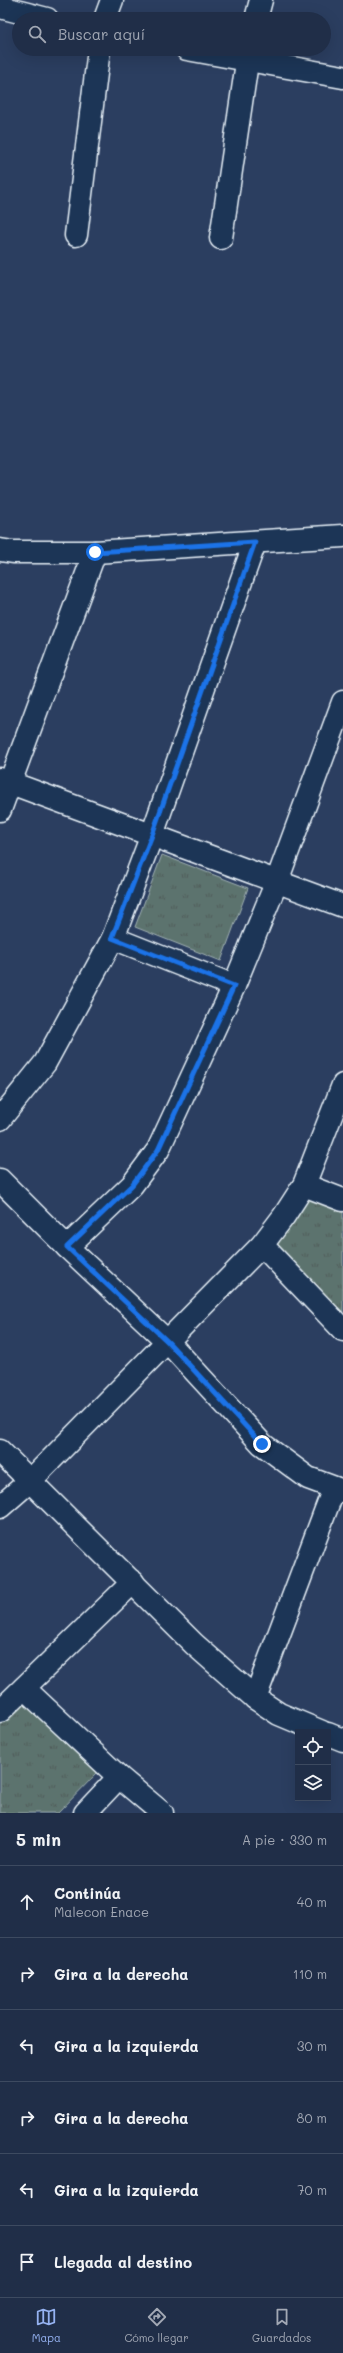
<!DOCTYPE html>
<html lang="es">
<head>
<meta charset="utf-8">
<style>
	:root { --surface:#202e48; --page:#2d3a52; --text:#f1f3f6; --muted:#a2a8b4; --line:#3d4a60; --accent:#95b2f1 }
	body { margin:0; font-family:Mali,sans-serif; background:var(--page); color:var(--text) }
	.controls { position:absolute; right:12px; bottom:12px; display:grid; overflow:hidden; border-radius:0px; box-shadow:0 4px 16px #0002 }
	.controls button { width:36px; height:36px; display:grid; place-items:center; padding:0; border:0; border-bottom:1px solid var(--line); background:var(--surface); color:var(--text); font:20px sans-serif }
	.stop { position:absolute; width:12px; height:12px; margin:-9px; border:3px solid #1a73e8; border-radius:50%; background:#fff }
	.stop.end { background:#1a73e8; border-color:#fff; box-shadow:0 1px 4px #0008 }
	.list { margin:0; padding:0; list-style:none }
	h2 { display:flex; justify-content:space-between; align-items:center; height:52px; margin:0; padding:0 16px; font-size:17px }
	h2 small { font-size:13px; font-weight:400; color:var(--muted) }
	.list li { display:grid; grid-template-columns:26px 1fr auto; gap:12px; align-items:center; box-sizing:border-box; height:72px; padding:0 16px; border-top:1px solid var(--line) }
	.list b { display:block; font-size:15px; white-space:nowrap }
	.list p { margin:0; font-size:13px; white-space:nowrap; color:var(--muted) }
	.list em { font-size:13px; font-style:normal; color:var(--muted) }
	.icon { flex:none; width:22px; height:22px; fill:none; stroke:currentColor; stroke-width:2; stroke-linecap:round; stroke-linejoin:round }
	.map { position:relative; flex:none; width:343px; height:1813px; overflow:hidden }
	.search { position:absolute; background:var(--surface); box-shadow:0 4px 16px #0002; left:12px; right:12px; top:12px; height:44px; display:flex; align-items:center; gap:10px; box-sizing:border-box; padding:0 14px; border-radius:22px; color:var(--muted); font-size:15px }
	.sheet { height:484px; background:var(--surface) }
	nav { display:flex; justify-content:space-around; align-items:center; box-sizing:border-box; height:56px; border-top:1px solid var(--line); background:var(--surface); font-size:11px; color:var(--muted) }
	nav a { display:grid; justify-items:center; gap:2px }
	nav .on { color:var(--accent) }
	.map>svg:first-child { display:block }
	.park { fill:url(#park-tufts); stroke:#a2b2b3 }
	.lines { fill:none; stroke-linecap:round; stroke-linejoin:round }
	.minor-casing { stroke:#e8f1f8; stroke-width:25 }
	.minor { stroke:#1d3557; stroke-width:22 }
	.route { stroke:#1a73e8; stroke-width:5 }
</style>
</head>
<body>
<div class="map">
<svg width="343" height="1813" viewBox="0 0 343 1813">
	<defs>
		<pattern id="park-tufts" width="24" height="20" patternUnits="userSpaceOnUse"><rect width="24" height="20" fill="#5c736e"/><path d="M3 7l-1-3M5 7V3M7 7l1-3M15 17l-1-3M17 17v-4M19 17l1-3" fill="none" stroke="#505b5a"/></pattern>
	</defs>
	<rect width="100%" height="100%" fill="#2b3e60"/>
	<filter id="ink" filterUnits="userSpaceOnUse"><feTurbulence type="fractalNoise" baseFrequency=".025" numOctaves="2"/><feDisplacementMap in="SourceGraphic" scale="8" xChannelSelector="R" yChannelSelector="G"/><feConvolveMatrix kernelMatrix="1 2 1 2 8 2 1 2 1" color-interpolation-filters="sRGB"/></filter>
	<g filter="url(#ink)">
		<g class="park">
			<path d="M162,855L248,888L221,961L135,927Z"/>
			<path d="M308,1198L343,1211V1317L275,1246Z"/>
			<path d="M24,1699L98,1772L58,1813H0V1725Z"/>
		</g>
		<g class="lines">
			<defs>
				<g id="minor">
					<path d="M0,7L47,19"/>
					<path d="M105,19L112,0"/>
					<path d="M256,19L261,0"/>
					<path d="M187,49L343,77"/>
					<path d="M76,235L99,49"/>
					<path d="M221,238L249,49"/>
					<path d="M0,550L13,552H95L343,536"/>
					<path d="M0,779L343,906"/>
					<path d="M0,810L95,552"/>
					<path d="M113,938L234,986"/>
					<path d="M0,1119L45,1063L113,938L152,835L255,542"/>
					<path d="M0,1180L67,1247L168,1342L262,1444L308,1478L343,1491"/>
					<path d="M304,1185L343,1200"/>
					<path d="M262,1245L343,1330"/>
					<path d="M67,1247L132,1185L158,1150L234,986L277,881L343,702"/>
					<path d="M0,1451L194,1644L255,1698L279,1714L322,1732"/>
					<path d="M0,1507L31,1480L262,1245L284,1216L304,1185L343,1085"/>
					<path d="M24,1688L119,1777L162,1813"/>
					<path d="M255,1698L334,1488"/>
					<path d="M0,1711L133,1582"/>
					<path d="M328,1734L343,1740"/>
					<path d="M85,1813L119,1777"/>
				</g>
			</defs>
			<use href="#minor" class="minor-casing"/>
			<use href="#minor" class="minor"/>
		</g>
	</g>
	<g class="lines" filter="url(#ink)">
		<path class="route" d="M95,552L255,542L152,835L112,938L234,986L158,1150L132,1185L67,1247L168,1342L262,1444"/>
	</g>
</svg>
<div class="controls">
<button><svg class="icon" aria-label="locate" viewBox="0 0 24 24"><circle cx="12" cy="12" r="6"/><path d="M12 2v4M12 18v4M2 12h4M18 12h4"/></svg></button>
<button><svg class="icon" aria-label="layers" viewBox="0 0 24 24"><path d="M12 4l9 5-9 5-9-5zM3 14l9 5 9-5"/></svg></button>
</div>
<div class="stop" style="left:95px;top:552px"></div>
<div class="stop end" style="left:262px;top:1444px"></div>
<div class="search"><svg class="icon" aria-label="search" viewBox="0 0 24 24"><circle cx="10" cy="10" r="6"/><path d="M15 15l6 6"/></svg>Buscar aquí</div>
</div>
<section class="sheet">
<h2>5 min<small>A pie · 330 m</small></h2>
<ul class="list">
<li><svg class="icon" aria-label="ahead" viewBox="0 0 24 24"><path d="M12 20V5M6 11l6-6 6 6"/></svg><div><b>Continúa</b><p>Malecon Enace</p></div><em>40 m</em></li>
<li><svg class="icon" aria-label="right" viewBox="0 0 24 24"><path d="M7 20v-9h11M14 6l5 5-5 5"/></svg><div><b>Gira a la derecha</b></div><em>110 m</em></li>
<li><svg class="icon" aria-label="left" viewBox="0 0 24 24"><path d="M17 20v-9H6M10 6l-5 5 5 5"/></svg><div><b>Gira a la izquierda</b></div><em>30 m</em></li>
<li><svg class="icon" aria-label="right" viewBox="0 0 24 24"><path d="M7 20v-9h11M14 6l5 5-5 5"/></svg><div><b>Gira a la derecha</b></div><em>80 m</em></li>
<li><svg class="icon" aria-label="left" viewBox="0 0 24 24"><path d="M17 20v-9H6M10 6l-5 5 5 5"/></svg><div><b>Gira a la izquierda</b></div><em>70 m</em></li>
<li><svg class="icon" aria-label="arrive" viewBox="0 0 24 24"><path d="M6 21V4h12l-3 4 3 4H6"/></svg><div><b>Llegada al destino</b></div></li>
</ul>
</section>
<nav>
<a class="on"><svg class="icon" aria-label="map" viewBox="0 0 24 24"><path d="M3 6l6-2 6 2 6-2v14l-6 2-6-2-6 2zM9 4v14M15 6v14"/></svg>Mapa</a>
<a><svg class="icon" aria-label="directions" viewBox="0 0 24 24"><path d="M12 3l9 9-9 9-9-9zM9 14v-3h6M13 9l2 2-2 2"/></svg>Cómo llegar</a>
<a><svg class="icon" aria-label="saved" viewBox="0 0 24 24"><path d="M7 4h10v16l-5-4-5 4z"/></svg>Guardados</a>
</nav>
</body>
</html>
